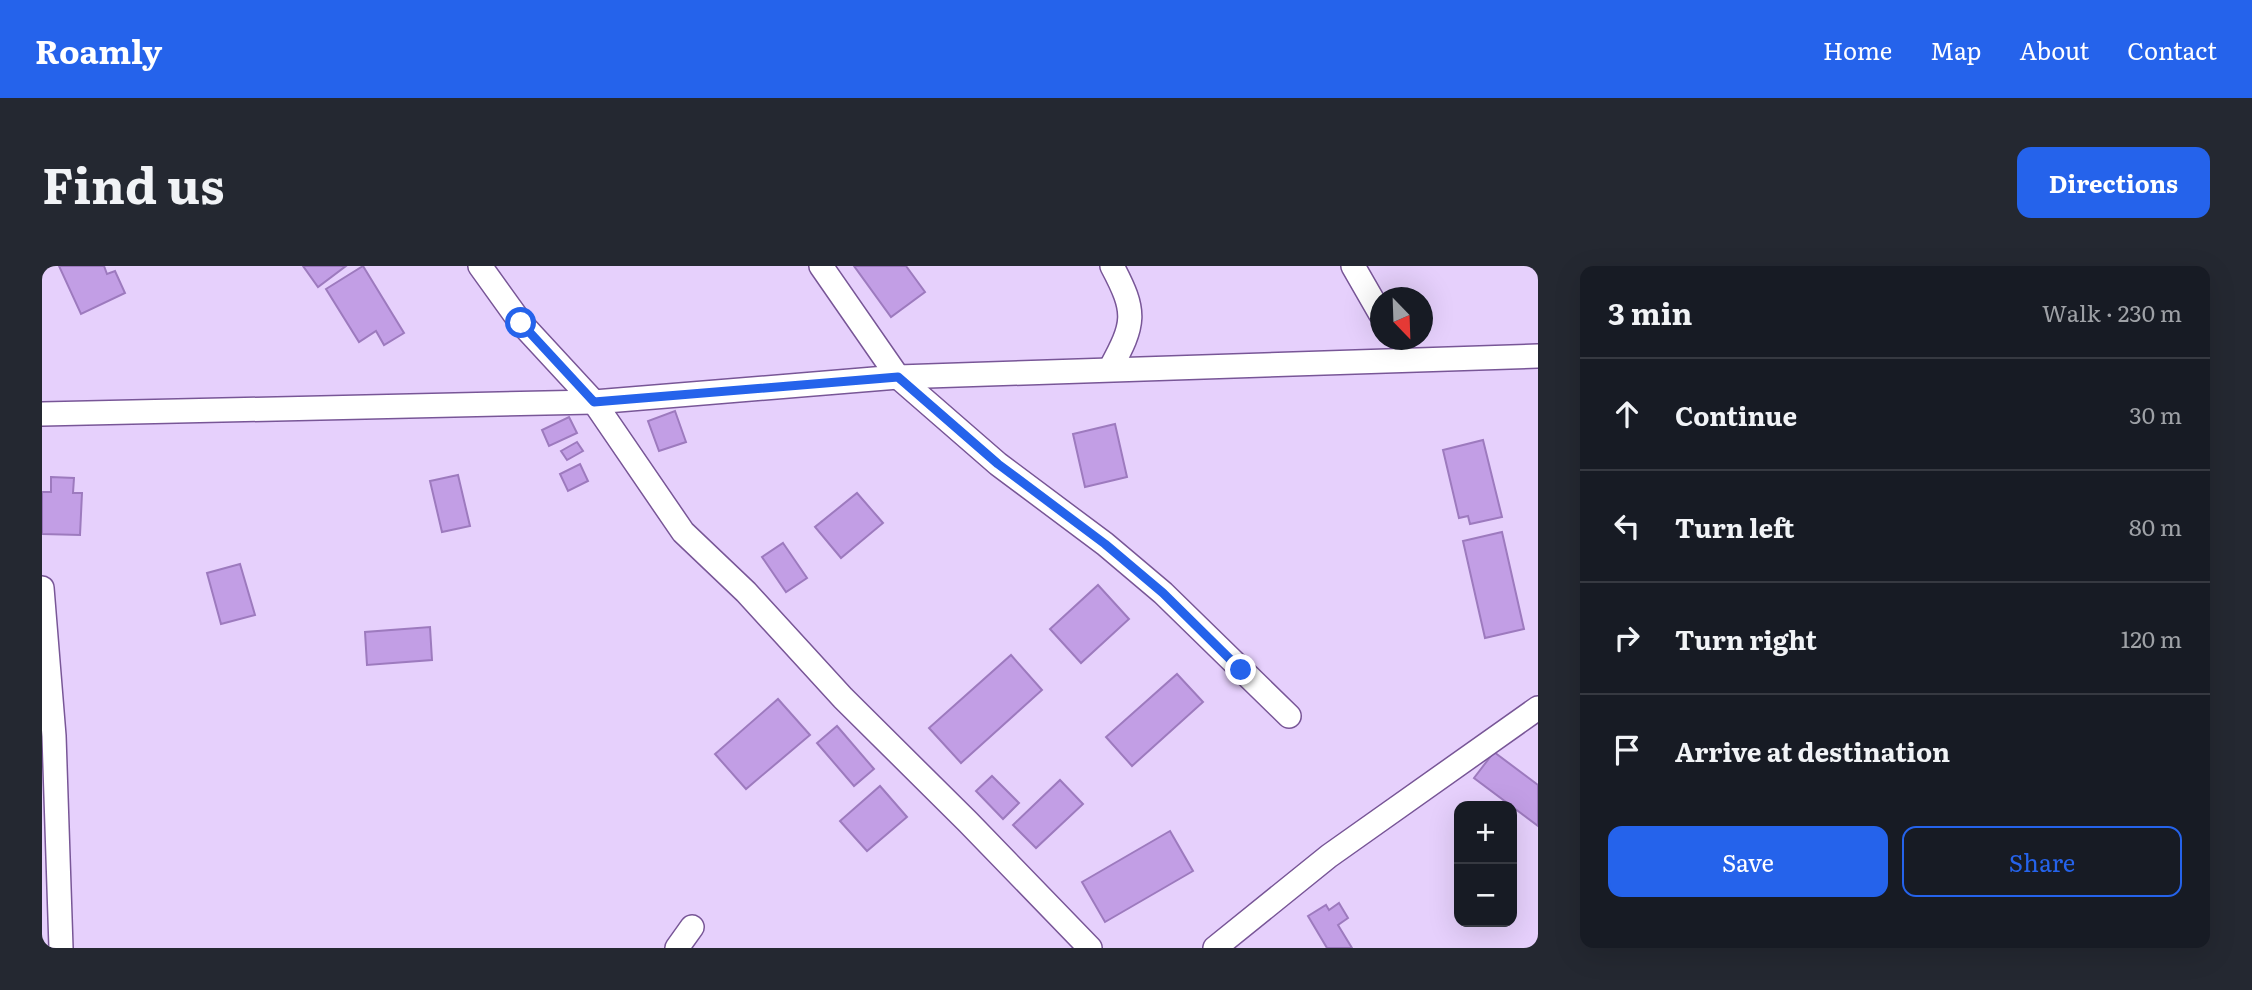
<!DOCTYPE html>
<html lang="en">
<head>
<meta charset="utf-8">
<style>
	:root { --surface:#171b24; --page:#242831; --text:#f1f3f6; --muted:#9ea1a6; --line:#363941; --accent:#2563eb }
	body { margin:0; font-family:Literata,serif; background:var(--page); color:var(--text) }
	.controls { position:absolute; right:21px; bottom:21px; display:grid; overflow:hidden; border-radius:14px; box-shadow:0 7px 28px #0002 }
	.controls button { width:63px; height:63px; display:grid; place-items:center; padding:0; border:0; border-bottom:2px solid var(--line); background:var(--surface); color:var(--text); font:35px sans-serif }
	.compass { position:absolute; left:1328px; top:21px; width:63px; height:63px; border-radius:50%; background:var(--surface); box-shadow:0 7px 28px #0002; rotate:157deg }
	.stop { position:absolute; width:21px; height:21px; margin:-16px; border:5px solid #2563eb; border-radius:50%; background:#fff }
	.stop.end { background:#2563eb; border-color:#fff; box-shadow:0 2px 7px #0008 }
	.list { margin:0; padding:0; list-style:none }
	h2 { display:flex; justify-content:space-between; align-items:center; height:91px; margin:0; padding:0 28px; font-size:30px }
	h2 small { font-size:23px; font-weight:400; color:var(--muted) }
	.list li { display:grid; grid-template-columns:46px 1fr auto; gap:21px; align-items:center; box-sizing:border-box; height:112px; padding:0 28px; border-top:2px solid var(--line) }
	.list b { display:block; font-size:26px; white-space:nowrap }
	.list em { font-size:23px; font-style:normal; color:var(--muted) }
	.actions { display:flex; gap:14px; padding:21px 28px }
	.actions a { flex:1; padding:16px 0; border:2px solid var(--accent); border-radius:14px; text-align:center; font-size:24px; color:var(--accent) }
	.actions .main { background:var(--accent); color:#fff }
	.icon { flex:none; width:38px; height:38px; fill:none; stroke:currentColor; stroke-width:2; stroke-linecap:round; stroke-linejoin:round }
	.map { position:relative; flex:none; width:1496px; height:682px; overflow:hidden; border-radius:14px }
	header { display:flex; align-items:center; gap:42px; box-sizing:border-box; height:98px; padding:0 35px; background:var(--accent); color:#fff }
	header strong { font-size:33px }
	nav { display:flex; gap:38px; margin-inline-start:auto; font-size:24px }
	.intro { display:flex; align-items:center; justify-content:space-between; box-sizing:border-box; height:168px; padding:0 42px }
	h1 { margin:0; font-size:49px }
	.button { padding:18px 32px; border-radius:14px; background:var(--accent); color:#fff; font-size:24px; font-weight:700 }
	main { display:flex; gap:42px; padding:0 42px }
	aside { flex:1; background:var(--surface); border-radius:14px; box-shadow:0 7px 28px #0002 }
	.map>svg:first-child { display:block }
	.building { fill:#c29ee5; stroke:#9d7abe; stroke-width:2 }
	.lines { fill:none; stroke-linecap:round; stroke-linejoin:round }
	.minor-casing { stroke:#785697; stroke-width:26 }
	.minor { stroke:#fff; stroke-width:23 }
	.route { stroke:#2563eb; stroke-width:9 }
</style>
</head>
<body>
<header>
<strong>Roamly</strong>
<nav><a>Home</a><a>Map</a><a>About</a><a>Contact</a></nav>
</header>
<div class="intro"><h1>Find us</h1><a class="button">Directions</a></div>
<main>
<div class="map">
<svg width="1496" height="682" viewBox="0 0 1496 682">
	<rect width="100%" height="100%" fill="#e6d0fc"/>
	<g class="building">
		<path d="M17,0H62L65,8L73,5L83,27L39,48Z"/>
		<path d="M261,0H304L276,21Z"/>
		<path d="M321,0L362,67L342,79L334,65L317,76L284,23Z"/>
		<path d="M812,0H864L883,26L849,51Z"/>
		<path d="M633,145L644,176L617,185L606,155Z"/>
		<path d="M527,151L535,167L507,180L500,164Z"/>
		<path d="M1073,158L1085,211L1043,221L1031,168Z"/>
		<path d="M1441,174L1460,251L1428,258L1426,250L1417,252L1401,184Z"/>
		<path d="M535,176L541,185L525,194L519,185Z"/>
		<path d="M538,198L546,215L526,225L518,208Z"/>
		<path d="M416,209L428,260L400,266L388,215Z"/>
		<path d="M9,211L32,212L31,227H40L38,269L0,268V226H9Z"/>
		<path d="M815,227L841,257L799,292L773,261Z"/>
		<path d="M1460,266L1482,363L1443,372L1421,275Z"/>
		<path d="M741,277L765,312L744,326L720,291Z"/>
		<path d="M198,298L213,349L179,358L165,307Z"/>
		<path d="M1056,319L1087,353L1039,397L1008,363Z"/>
		<path d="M388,361L390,394L325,399L323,366Z"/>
		<path d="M969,389L1000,424L919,497L887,462Z"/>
		<path d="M1135,408L1161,436L1090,500L1064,471Z"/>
		<path d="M736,433L768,469L704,523L673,488Z"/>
		<path d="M795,460L832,503L812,520L775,477Z"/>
		<path d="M1452,486L1496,519V560L1432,512Z"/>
		<path d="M950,510L977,537L961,553L934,525Z"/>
		<path d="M1018,514L1041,538L994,582L971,559Z"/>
		<path d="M838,520L865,551L825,585L798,555Z"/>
		<path d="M1128,565L1151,605L1063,656L1040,616Z"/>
		<path d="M1297,637L1306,652L1296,659L1310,682H1285L1266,650L1284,639L1287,644Z"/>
	</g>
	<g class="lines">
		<defs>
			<g id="minor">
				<path d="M438,0L479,57L552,136L641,266L704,326L801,432L926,556L1048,682"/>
				<path d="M779,0L856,111L956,198L1063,278L1121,327L1247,450"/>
				<path d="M1311,0L1338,47"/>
				<path d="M1068,103C1093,57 1095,47 1070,0"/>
				<path d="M0,148L552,136L856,111L1496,90"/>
				<path d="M0,322L12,470L19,682"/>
				<path d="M635,682L650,661"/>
				<path d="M1173,682L1287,590L1496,442"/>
			</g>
		</defs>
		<use href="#minor" class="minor-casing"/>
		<use href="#minor" class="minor"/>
	</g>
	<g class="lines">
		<path class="route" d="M479,57L552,136L856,111L956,198L1063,278L1121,327L1199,404"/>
	</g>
</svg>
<div class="controls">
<button>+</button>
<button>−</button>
</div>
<svg class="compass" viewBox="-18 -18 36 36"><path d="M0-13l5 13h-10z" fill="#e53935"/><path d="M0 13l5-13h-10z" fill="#9ea1a6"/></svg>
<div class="stop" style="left:479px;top:57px"></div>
<div class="stop end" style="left:1199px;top:404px"></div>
</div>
<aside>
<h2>3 min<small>Walk · 230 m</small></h2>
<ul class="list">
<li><svg class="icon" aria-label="ahead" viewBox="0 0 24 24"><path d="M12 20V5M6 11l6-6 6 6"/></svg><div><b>Continue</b></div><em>30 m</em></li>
<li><svg class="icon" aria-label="left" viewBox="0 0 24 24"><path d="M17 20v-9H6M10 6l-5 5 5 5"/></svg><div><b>Turn left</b></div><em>80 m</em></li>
<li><svg class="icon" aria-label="right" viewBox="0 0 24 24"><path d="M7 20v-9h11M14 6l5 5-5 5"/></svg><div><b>Turn right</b></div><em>120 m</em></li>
<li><svg class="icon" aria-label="arrive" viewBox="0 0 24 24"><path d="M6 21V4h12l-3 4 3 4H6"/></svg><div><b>Arrive at destination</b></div></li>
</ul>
<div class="actions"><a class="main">Save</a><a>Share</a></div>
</aside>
</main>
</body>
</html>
